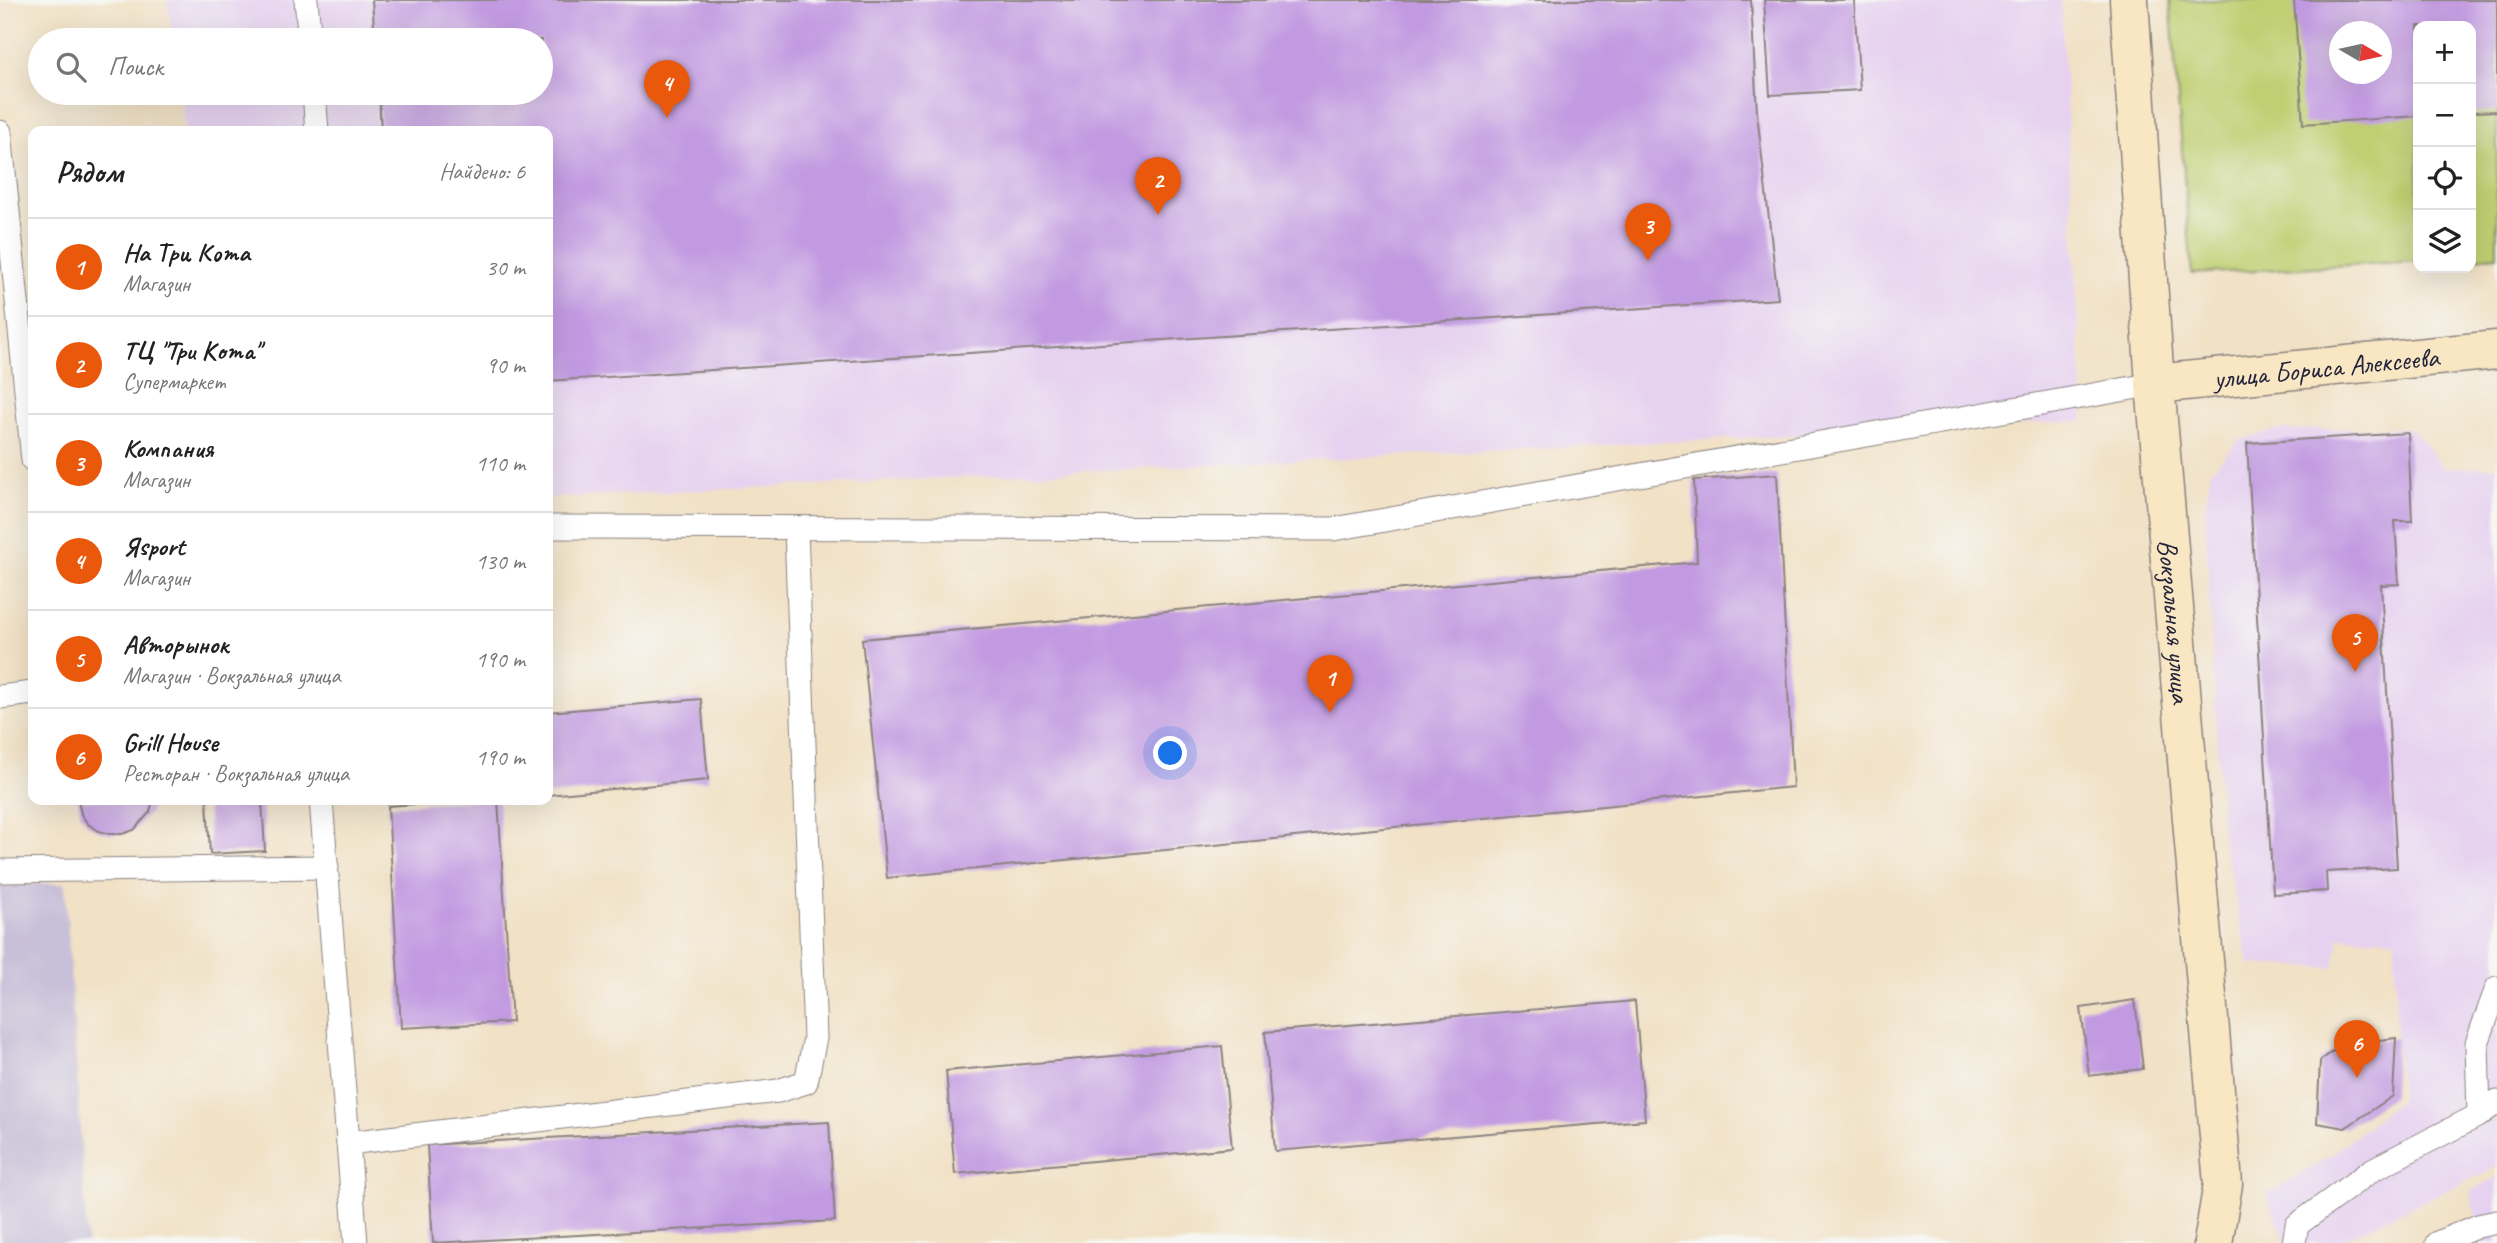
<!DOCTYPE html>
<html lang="ru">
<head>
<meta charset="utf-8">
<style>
	:root { --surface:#fff; --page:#f6f6f6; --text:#222; --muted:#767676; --line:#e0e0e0; --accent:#ea580c }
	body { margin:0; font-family:Caveat,sans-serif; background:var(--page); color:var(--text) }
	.controls { position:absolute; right:21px; top:21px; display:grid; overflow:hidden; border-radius:14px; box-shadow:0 7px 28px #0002 }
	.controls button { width:63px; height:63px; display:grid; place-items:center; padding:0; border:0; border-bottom:2px solid var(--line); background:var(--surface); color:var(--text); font:35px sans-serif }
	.compass { position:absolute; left:2329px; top:21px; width:63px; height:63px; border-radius:50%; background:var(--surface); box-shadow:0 7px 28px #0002; rotate:99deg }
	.you { position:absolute; left:1171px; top:754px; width:24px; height:24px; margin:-18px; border:5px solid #fff; border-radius:50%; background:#1a73e8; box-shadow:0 0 0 10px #1a73e833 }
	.badge { display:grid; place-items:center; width:46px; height:46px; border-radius:50%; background:var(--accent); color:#fff; font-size:23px; font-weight:700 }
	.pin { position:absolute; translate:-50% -58px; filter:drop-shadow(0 2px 4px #0008) }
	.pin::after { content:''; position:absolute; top:37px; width:24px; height:21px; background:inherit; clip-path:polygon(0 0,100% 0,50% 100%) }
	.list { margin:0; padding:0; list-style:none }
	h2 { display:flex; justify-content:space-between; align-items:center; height:91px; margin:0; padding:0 28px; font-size:30px }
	h2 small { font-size:23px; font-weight:400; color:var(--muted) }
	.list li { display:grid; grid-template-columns:46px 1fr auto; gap:21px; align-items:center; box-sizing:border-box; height:98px; padding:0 28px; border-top:2px solid var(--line) }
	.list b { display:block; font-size:26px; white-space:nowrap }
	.list p { margin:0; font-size:23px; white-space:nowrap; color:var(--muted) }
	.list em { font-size:23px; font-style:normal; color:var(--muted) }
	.icon { flex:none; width:38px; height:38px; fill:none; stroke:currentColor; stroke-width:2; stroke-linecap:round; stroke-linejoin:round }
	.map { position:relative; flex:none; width:2497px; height:1243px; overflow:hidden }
	.search { position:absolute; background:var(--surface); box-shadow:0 7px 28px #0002; left:28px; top:28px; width:525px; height:77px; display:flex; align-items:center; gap:18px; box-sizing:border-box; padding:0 24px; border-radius:38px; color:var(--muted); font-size:26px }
	.panel { position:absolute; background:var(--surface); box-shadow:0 7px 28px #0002; left:28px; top:126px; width:525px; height:679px; border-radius:14px }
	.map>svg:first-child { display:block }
	.built { fill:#e6d2f0 }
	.industrial { fill:#c8bfd8 }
	.green { fill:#c0cf72; stroke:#717856; stroke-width:2; fill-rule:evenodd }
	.building { fill:#c29ae1; fill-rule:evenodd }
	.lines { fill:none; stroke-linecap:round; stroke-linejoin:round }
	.service-casing { stroke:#8a8280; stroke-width:25 }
	.secondary-casing { stroke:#8a8280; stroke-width:41 }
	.service { stroke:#fff; stroke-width:23 }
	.secondary { stroke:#f9e7c3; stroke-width:38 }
	.labels { text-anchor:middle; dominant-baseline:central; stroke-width:7; stroke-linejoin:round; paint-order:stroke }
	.street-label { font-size:28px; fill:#22223b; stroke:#f6f6f2 }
</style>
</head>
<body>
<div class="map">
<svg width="2497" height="1243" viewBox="0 0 2497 1243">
	<rect width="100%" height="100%" fill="#f6f6f2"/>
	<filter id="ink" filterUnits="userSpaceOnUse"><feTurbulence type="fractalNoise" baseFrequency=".0143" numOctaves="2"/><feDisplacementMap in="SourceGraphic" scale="14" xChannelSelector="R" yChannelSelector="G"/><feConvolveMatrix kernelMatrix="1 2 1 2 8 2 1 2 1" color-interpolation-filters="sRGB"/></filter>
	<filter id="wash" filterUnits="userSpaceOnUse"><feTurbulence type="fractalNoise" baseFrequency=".00686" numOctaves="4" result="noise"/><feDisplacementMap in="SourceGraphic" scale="28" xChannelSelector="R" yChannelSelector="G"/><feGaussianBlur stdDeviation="1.57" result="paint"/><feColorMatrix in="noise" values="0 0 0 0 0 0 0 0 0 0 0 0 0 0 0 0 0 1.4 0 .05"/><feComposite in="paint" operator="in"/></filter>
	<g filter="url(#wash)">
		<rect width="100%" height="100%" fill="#f1e1c5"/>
		<g class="built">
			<path d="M167,0H2061L2084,421L548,498V131H185L180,93H541V40H173Z"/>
			<path d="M2412,428L2443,468L2497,467V1167L2334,1243H2286L2266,1195L2333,1154L2401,1099L2396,1038L2395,939L2339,937L2334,968L2249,964L2222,837L2205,508L2211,471L2239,440L2277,430Z"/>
			<path d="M2497,1177V1243H2482L2470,1192Z"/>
		</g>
		<path class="industrial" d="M65,883L87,1243H0V885Z"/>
		<path class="green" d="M2170,0H2497V256L2471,258V26H2418V261L2192,274ZM2340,32H2382V74H2340Z"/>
		<g id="blocks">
			<g class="building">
				<path d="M372,0H1751L1757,113L1778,299L548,381V131H381L379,93H541V40H375Z"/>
				<path d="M1764,0H1854L1860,90L1770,95Z"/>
				<path d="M2294,0H2497V111L2471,112V26H2418V116L2303,124ZM2340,32H2382V74H2340Z"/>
				<path d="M2408,433L2412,521H2395L2399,584L2381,585L2397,868L2326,872L2327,891L2273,894L2247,443Z"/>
				<path d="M1777,474L1793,787L887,878L862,639L1697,562L1694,480Z"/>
				<path d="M701,699L708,780L548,795V712Z"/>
				<path d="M78,800H153L150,812L134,830L122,834H110L99,831L88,824L81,814Z"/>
				<path d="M207,800H262L265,851L210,854Z"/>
				<path d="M470,800H498L512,1022L401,1028L388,806Z"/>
				<path d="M2135,1000L2143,1069L2089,1076L2081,1008Z"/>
				<path d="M1635,1001L1645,1120L1275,1151L1265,1032Z"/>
				<path d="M2396,1038L2393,1096L2345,1128L2317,1123L2320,1061L2341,1045Z"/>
				<path d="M1222,1046L1232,1148L955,1174L946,1071Z"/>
				<path d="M829,1122L835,1221L433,1243L427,1145Z"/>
			</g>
		</g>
	</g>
	<g filter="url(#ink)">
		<use href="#blocks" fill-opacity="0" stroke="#8a8280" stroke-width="2"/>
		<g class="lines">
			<defs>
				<g id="service">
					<path d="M306,0L310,40"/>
					<path d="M314,93L317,131"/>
					<path d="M0,132L33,460"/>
					<path d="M548,527L1334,529L2155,384"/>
					<path d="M0,697L33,693"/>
					<path d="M321,800L356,1243"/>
					<path d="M0,871L327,867"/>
					<path d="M2479,1115L2477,1043L2497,988"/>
					<path d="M348,1143L778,1091L806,1082L815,1038L796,529"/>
					<path d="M2294,1243L2297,1225L2372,1170L2479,1115L2497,1102"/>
					<path d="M2437,1243L2478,1226L2497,1222"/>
				</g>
				<g id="secondary">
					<path id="s1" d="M2129,0L2155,384L2223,1184L2213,1243"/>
					<path id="s2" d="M2155,384L2497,350"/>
				</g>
			</defs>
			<use href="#service" class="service-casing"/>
			<use href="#secondary" class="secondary-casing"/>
			<use href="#service" class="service"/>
			<use href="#secondary" class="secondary"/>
		</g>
	</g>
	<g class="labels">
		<g class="street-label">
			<text stroke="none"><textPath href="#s2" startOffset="172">улица Бориса Алексеева</textPath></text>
			<text stroke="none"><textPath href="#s1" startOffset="623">Вокзальная улица</textPath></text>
		</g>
	</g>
</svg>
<div class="controls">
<button>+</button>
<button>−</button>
<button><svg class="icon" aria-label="locate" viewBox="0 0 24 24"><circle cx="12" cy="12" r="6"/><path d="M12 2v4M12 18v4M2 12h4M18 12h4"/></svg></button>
<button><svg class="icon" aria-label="layers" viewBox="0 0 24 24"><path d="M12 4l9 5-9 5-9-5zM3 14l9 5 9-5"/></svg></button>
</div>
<svg class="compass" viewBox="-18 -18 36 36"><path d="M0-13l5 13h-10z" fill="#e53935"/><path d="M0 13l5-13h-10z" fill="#767676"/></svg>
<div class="you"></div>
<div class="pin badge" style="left:1330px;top:713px">1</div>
<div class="pin badge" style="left:1158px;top:215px">2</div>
<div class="pin badge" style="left:1648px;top:261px">3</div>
<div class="pin badge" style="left:667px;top:118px">4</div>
<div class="pin badge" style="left:2355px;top:672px">5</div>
<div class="pin badge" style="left:2357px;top:1078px">6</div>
<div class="search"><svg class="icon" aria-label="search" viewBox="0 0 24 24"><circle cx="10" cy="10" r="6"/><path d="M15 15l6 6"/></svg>Поиск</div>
<section class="panel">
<h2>Рядом<small>Найдено: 6</small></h2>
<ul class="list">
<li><span class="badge">1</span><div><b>На Три Кота</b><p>Магазин</p></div><em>30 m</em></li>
<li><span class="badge">2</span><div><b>ТЦ &quot;Три Кота&quot;</b><p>Супермаркет</p></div><em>90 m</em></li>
<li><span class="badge">3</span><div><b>Компания</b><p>Магазин</p></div><em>110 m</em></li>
<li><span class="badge">4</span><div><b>Яsport</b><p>Магазин</p></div><em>130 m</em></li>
<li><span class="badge">5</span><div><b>Авторынок</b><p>Магазин · Вокзальная улица</p></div><em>190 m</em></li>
<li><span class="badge">6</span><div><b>Grill House</b><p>Ресторан · Вокзальная улица</p></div><em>190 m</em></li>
</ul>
</section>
</div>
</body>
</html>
